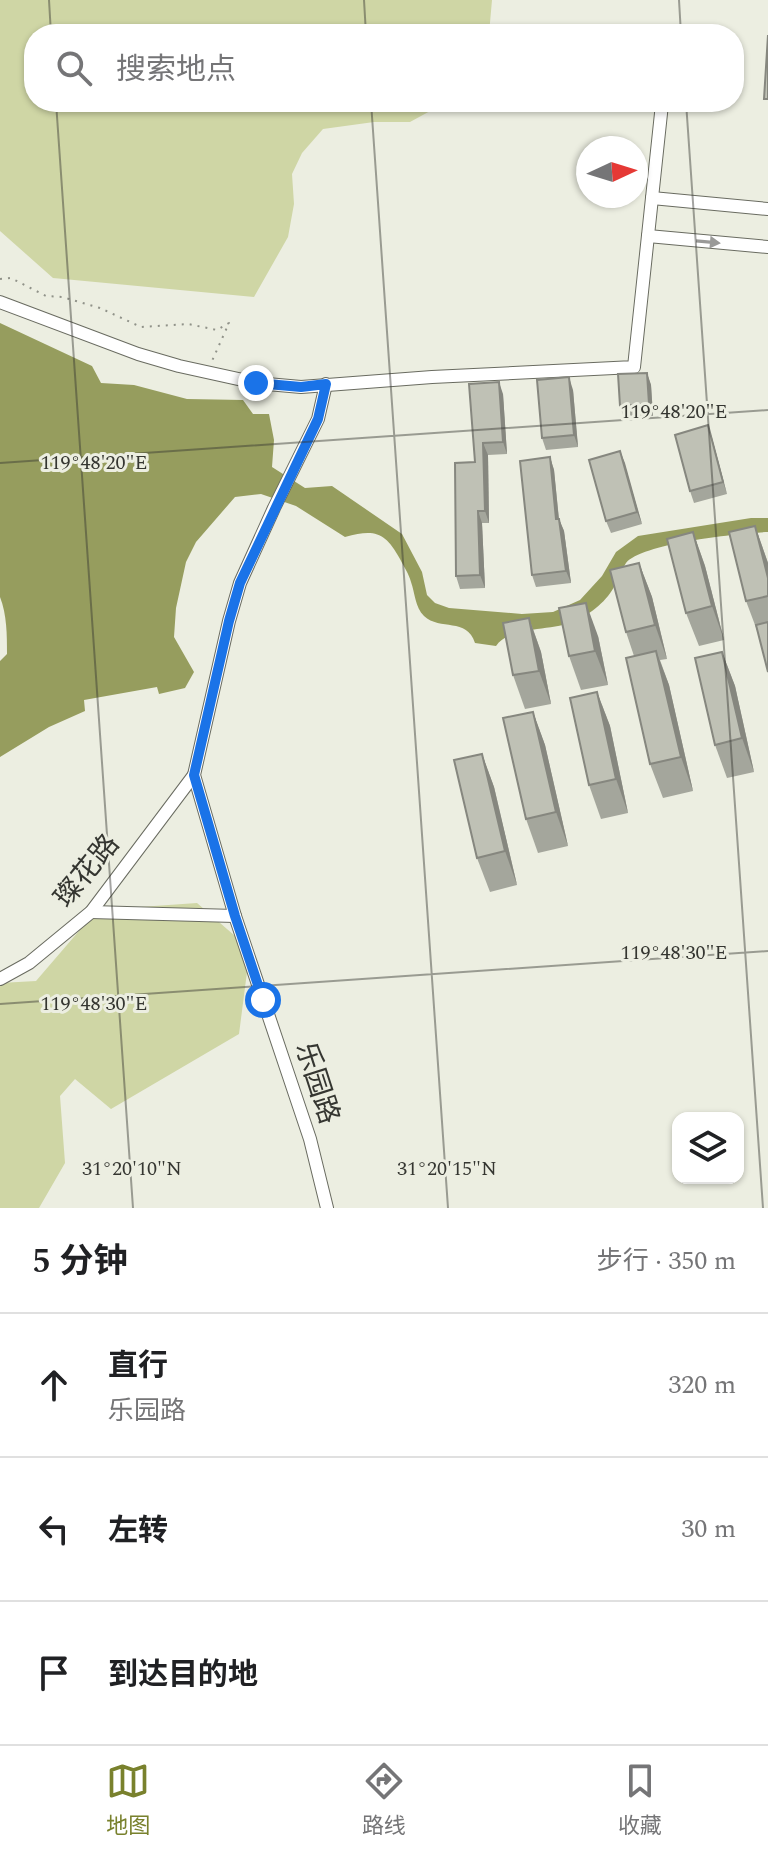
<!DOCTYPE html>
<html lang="zh">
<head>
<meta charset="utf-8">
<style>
	:root { --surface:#fff; --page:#f2f2f2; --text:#202124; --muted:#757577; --line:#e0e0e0; --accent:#79812d }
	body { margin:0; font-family:Spectral,"Noto Sans SC",serif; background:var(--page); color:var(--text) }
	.controls { position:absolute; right:24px; bottom:24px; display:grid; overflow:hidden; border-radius:16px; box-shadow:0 2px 6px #0004 }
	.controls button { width:72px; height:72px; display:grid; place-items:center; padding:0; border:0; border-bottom:2px solid var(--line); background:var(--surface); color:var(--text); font:40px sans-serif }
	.compass { position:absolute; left:576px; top:136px; width:72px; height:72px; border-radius:50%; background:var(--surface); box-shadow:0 2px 6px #0004; rotate:86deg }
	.stop { position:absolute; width:24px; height:24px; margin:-18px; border:6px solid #1a73e8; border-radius:50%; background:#fff }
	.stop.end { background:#1a73e8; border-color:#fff; box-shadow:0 2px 8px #0008 }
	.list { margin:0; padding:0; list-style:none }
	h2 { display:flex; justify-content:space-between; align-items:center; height:104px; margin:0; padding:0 32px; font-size:34px }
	h2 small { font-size:26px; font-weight:400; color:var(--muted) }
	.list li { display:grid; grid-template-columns:52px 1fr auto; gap:24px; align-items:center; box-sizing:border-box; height:144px; padding:0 32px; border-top:2px solid var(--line) }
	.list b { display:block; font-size:30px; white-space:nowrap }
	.list p { margin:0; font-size:26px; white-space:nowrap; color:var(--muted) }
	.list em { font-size:26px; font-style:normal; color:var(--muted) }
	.icon { flex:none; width:44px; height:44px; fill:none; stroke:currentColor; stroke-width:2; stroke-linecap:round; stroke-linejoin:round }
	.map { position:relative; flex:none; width:768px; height:1208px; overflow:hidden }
	.search { position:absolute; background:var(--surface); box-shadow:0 2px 6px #0004; left:24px; right:24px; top:24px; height:88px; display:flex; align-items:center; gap:20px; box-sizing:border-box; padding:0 28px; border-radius:32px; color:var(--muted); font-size:30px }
	.sheet { height:536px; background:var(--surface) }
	nav { display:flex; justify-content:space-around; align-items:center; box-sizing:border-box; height:112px; border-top:2px solid var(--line); background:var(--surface); font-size:22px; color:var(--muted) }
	nav a { display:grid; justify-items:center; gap:4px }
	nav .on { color:var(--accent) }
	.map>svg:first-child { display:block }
	.green { fill:#cfd6a5 }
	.water { fill:#969d5e }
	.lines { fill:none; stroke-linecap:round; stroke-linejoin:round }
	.minor-casing { stroke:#696b60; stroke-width:14 }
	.path { stroke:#909289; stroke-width:2; stroke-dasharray:2 6; stroke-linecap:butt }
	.minor { stroke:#fff; stroke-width:12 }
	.wall { fill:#a4a69c }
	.shaded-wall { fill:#86877f }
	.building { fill:#bfc1b5; stroke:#86877f; stroke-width:2 }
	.oneway { fill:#9a9a98 }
	.route { stroke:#1a73e8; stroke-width:10 }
	.ticks { fill:none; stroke:#353631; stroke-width:2; stroke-opacity:0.45 }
	.labels { text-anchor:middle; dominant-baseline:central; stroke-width:6; stroke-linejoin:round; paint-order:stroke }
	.street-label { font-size:28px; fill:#353631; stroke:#eceee1 }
	.ticks-label { font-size:20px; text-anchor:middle; fill:#353631; stroke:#eceee1; stroke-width:6; stroke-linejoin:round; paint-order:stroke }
</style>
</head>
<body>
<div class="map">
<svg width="768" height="1208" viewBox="0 0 768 1208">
	<rect width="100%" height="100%" fill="#eceee1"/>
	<g class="green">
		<path d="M0,0H492L489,34H34V102H484L483,108L443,104L410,122H374L323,129L302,153L292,174L294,204L288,237L254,297L53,278L0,231Z"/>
		<path d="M197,903L250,949L239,1034L111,1109L75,1079L60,1096L65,1163L39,1208H0V983L36,981L97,910Z"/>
	</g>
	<path class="water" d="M0,323L92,366L101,383L134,385L187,399L243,400L253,414H269L274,440L272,467L305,488L332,486L402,534L422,572L427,595L435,603L449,608L522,614L553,612L580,600L602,576L616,552L638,536L751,518H768V532C741,533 642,543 626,563C622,569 619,578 615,585C608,600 591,614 575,621C552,632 510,625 496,646L475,643C467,617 440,631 424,616C415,607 415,593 411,582C409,574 404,567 400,559C385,532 375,529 345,537L296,506L261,494L235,497L196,542L186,562L176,608L174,637L194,672L185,688L159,694L157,687L84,700L85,711L49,727L0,757V661L7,654C7,635 7,615 0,597Z"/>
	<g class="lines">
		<defs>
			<g id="minor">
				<path d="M652,198L768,209"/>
				<path d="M648,236L768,247"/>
				<path d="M0,302L138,354L179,366L256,383L301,387L432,377L634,367L662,104"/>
				<path d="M326,384L318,419L274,508L240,583L229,621L194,775L235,916L310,1139L327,1208"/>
				<path d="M91,912L235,916"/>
				<path d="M0,979L29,963L91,912L194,775"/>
			</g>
		</defs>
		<use href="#minor" class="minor-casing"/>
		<path class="path" d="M0,279L11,278L46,296L62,297L100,308L141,327L188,324L217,330L229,323L212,361"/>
		<use href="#minor" class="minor"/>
	</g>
	<g class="wall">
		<path d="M647,373L651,385L653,416L624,418L620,406Z"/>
		<path d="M573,390L578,447L546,450L542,438Z"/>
		<path d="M503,394L507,454L488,455L489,523H482L485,588L460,589L456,576L475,462Z"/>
		<path d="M712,438L727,494L694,503L690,491Z"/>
		<path d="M620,451L642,524L611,533L606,521Z"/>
		<path d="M550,457L554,470L559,519L564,531L571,583L536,587L532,575Z"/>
		<path d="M755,526L768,563V672L758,633L746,601Z"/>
		<path d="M693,532L705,566L724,640L699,646L686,613Z"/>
		<path d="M639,563L652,597L667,659L660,660L669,685L693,791L663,798L650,764L634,656L626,632Z"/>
		<path d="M529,618L541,652L551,704L525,709L513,675Z"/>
		<path d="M598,636L608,685L581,690L569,656Z"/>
		<path d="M722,652L735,686L754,772L727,778L715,745Z"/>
		<path d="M597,692L610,726L628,813L601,819L589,785Z"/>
		<path d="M533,712L545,745L568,846L538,853L526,819Z"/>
		<path d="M482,754L494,787L517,885L490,892L477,858Z"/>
	</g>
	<g class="shaded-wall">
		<path d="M647,373L651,385L653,416L649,404Z"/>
		<path d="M569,377L573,390L578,447L574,435Z"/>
		<path d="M499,382L503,394L507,454L503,442Z"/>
		<path d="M708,425L712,438L727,494L723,482Z"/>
		<path d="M483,443L488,455L489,523L485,511Z"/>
		<path d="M620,451L625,463L642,524L637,512Z"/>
		<path d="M550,457L554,470L560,531L556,519Z"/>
		<path d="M478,511L482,523L485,588L480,575Z"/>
		<path d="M559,519L564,531L571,583L566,571Z"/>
		<path d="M755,526L768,563V578Z"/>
		<path d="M693,532L705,566L724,640L712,606Z"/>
		<path d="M639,563L652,597L667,659L655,625Z"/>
		<path d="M586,603L598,636L608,685L595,651Z"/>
		<path d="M529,618L541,652L551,704L539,671Z"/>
		<path d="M656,651L669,685L693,791L681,757Z"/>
		<path d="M722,652L735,686L754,772L742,738Z"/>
		<path d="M597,692L610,726L628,813L616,779Z"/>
		<path d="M533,712L545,745L568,846L556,812Z"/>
		<path d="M482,754L494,787L517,885L505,851Z"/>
	</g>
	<g class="building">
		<path d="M768,35V99H764Z"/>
		<path d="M647,373L649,404L620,406L618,374Z"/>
		<path d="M569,377L574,435L542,438L537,380Z"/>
		<path d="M499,382L503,442L483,443L485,511H478L480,575L456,576L455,463L475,462L469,384Z"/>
		<path d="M708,425L723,482L690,491L675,435Z"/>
		<path d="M620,451L637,512L606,521L589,460Z"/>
		<path d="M550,457L556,519H559L566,571L532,575L520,461Z"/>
		<path d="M755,526L768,578V596L746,601L729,532Z"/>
		<path d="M693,532L712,606L686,613L667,539Z"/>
		<path d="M639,563L655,625L626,632L610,570Z"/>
		<path d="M586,603L595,651L569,656L559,608Z"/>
		<path d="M529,618L539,671L513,675L503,623Z"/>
		<path d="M768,622V672L756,625Z"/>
		<path d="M656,651L681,757L650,764L626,658Z"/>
		<path d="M722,652L742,738L715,745L695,658Z"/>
		<path d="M597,692L616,779L589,785L570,698Z"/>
		<path d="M533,712L556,812L526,819L503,718Z"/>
		<path d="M482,754L505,851L477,858L454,760Z"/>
	</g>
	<defs><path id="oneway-solid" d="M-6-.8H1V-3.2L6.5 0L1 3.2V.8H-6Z" transform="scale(2)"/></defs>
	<use class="oneway" href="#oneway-solid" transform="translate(708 242) rotate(5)"/>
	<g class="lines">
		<path class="route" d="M256,383L301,387L326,384L318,419L240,583L229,621L194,775L235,916L263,1000"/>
	</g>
	<path class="ticks" d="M49,0L51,34M364,0L366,34M679,0L681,34M56,102L133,1208M371,102L448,1208M686,102L763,1208M0,463L768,410M0,1004L768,951"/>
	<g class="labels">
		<g class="street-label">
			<text transform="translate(87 871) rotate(-51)">璨花路</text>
			<text transform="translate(317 1083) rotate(72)">乐园路</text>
		</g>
	</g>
	<g class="ticks-label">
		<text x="674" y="418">119°48'20"E</text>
		<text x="94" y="469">119°48'20"E</text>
		<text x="674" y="959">119°48'30"E</text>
		<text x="94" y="1010">119°48'30"E</text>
		<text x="132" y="1175">31°20'10"N</text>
		<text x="447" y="1175">31°20'15"N</text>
	</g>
</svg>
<div class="controls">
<button><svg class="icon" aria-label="layers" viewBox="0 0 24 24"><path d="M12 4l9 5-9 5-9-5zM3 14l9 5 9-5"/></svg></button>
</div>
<svg class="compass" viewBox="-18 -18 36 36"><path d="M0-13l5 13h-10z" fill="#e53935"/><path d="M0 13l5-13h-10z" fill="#757577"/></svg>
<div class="stop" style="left:263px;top:1000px"></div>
<div class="stop end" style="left:256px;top:383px"></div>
<div class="search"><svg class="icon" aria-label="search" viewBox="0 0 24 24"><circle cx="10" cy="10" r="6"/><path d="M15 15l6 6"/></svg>搜索地点</div>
</div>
<section class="sheet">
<h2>5 分钟<small>步行 · 350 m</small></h2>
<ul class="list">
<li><svg class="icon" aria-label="ahead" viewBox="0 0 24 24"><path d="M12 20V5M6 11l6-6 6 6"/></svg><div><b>直行</b><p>乐园路</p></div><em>320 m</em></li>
<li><svg class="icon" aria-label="left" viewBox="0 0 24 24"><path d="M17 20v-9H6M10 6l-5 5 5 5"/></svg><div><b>左转</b></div><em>30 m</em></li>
<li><svg class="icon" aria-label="arrive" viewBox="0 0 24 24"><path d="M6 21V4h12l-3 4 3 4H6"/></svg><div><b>到达目的地</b></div></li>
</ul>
</section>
<nav>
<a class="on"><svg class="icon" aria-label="map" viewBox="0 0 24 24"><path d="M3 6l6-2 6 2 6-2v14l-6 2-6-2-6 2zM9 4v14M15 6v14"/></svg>地图</a>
<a><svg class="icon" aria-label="directions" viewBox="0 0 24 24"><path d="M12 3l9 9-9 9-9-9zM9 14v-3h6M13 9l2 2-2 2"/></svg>路线</a>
<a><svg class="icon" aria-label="saved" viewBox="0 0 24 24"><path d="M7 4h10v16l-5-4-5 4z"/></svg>收藏</a>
</nav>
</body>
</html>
